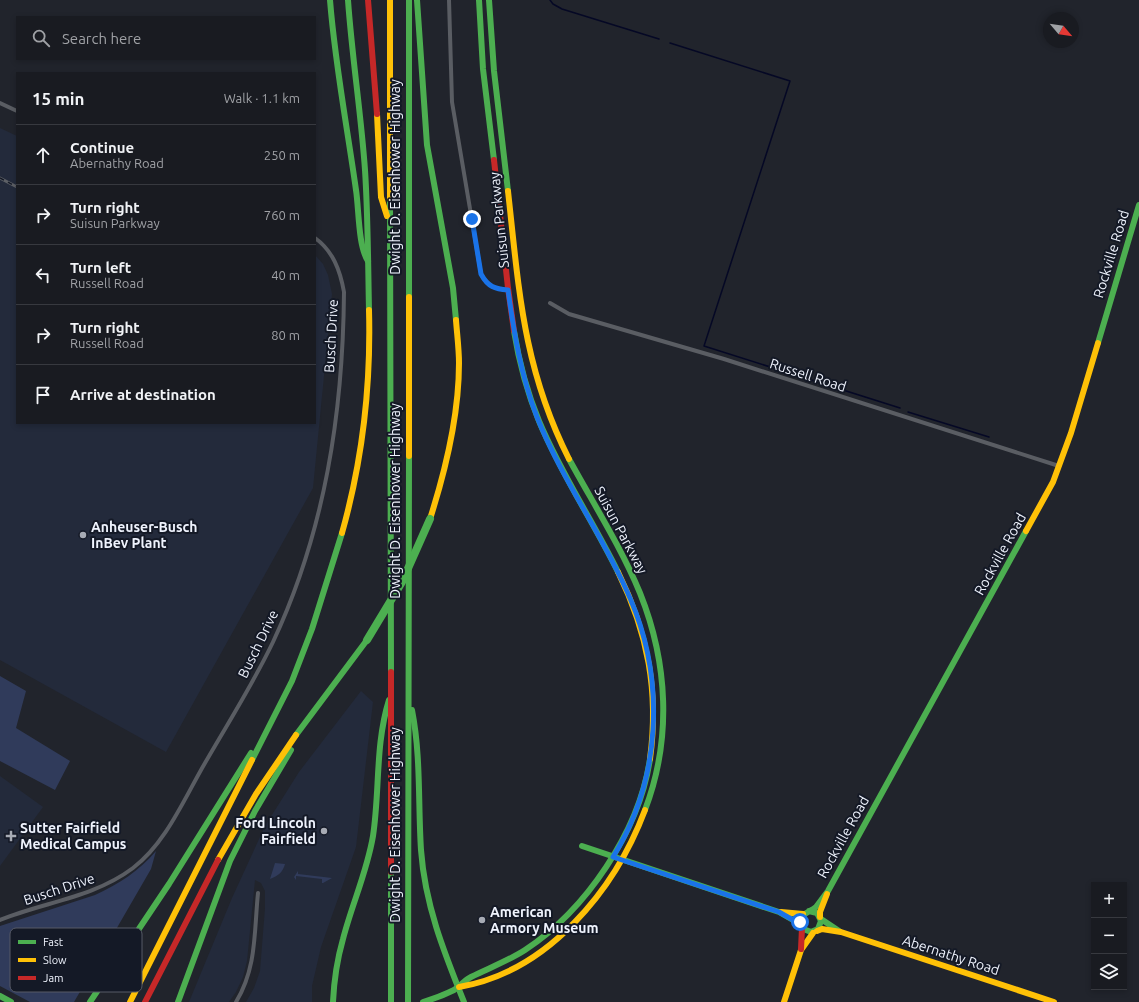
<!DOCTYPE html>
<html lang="en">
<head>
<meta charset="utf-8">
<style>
	:root { --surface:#191b21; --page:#26282e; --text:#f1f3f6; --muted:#9fa1a5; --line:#37393f }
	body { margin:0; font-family:Ubuntu,sans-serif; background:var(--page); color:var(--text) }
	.controls { position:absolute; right:12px; bottom:12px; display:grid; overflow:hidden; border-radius:0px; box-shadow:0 2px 6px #0003 }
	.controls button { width:36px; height:36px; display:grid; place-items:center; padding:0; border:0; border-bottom:1px solid var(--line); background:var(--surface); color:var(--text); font:20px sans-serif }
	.compass { position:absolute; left:1043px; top:12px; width:36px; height:36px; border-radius:50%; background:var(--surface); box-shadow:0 2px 6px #0003; rotate:119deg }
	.stop { position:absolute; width:12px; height:12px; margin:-9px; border:3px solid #1a73e8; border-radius:50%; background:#fff }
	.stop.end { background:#1a73e8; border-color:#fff; box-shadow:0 1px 4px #0008 }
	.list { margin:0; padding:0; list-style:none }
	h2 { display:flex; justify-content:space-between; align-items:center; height:52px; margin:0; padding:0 16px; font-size:17px }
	h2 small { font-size:13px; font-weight:400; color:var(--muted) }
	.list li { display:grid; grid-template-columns:26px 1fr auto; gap:12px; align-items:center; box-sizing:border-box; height:60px; padding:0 16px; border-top:1px solid var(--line) }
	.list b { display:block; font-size:15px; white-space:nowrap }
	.list p { margin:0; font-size:13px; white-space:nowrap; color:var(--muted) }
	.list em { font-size:13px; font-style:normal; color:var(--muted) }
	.icon { flex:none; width:22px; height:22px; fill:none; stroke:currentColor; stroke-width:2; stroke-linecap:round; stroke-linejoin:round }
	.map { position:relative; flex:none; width:1139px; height:1002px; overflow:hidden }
	.search { position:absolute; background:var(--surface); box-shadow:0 2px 6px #0003; left:16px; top:16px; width:300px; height:44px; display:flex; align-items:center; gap:10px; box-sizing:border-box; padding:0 14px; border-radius:0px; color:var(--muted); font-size:15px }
	.panel { position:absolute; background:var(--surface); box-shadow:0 2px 6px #0003; left:16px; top:72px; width:300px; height:352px; border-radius:0px }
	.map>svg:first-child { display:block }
	.built { fill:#232a3b }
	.green { fill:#303b5b }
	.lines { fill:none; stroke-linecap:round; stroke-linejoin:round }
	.stream { stroke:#050825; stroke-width:1.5 }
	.street { stroke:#5a5d63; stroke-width:4 }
	.fast { stroke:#4caf50; stroke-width:6 }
	.slow { stroke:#ffc107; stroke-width:6 }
	.jam { stroke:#c62828; stroke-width:6 }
	.rail-casing { stroke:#5d6066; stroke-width:3 }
	.rail { stroke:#141926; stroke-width:1.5; stroke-dasharray:4.5; stroke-linecap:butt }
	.fast-bridge { stroke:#4caf50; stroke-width:8 }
	.route { stroke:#1a73e8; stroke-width:5 }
	.poi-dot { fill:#a7abb4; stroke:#141926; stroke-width:1.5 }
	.labels { text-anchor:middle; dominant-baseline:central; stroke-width:4; stroke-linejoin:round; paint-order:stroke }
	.street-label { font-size:14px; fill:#eff3fd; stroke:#141926 }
	.poi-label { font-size:14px; font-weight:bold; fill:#eff3fd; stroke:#141926; text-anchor:start }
	.key { fill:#141926; stroke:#565a66; stroke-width:1 }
	.key-label { font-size:11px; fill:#eff3fd }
</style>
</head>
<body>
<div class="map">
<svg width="1139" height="1002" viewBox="0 0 1139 1002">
	<rect width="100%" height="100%" fill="#21242c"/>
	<g class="built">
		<path d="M0,128L17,136V423H315V255L323,264L328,275L332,294L313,488L166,752L0,660Z"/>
		<path d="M361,691L373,702L356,847L321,947L312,986V1002H246L254,988L260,971L265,908V891L261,883L255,880L247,961L243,977L236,992L229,1002H189L232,898L265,826L299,772Z"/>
		<path d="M0,776L43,807L0,866Z"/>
	</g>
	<g class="green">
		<path d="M0,676L26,691L16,728L70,761L55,790L0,761Z"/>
		<path d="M156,851L151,869L74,1002H30L0,986V926L95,895C119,884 139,871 156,851Z"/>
		<path d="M275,863L285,864C283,872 278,876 270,879Z"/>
		<path d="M298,871V874L332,878L323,883H322V879L296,876V880L294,877Z"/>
	</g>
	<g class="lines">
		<g class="stream">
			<path d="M550,0L553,4L562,9L659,39"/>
			<path d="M670,43L790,81L704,346L900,408"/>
			<path d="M908,412L989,437"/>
		</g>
		<g class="street">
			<path d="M449,0L452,102L481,274C488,287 495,289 508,290"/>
			<path d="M0,103L17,111"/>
			<path d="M550,303L569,314L724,359L1059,466"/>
			<path d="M0,920C44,902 93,898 133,868C166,843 184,799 205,763C228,723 253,684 273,642C325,531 343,413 344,292C340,270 333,251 315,238"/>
			<path d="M236,1002C257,967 254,932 258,893"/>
		</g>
		<g class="fast">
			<path d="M330,0C335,64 347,126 356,190C359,209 358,246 368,261"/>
			<path d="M348,0C352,57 361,113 365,170C368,216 368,263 369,310"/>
			<path d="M417,0L427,145L453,288L456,320"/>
			<path d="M479,0L483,69L494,160"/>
			<path d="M489,0L494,71L508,191"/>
			<path d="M390,198L391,672"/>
			<path d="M409,297V0"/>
			<path d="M514,331C519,362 527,392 539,421C561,474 593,521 618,572"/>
			<path d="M1098,343L1139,205"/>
			<path d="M569,459C593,503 621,547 640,593C668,663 672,739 645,810"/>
			<path d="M412,710C421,756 418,803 421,850C425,905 444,952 464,1002"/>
			<path d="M296,735L367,640"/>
			<path d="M252,760L292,681L312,629L342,533"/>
			<path d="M582,846L779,912L800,924"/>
			<path d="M391,872V1002"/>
			<path d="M809,911L817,913L821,921L818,929L811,932L801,928C795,915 809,913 816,907C820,902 824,896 828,891L1026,531"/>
			<path d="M821,919L839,931"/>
			<path d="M0,996L11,1002"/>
			<path d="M90,1002L169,884L251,753"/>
			<path d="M178,1002L230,861L255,811L291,750"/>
			<path d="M333,1002C334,980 337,960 343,939C352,904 367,872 373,836C380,790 375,745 389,700"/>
			<path d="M408,1002L409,456"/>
			<path d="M423,1002C433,999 444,995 454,990C460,986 465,980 471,977C489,968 508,961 525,950C586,910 639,832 650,759"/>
		</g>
		<g class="slow">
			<path d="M390,0V198"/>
			<path d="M377,114L381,197L387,216"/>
			<path d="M508,191C519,290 523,368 569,459"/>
			<path d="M409,456V297"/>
			<path d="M430,519C446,469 459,416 459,363C459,349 457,334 456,320"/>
			<path d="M1026,531L1053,482L1071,433L1098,343"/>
			<path d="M342,533C362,462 371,384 369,310"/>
			<path d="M618,572C648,633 659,692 650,759"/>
			<path d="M218,860L256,794L296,735"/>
			<path d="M781,912L803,914"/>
			<path d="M820,917V912L827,894"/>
			<path d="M817,931L822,929L841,932L1054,1002"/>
			<path d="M459,987C548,972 615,890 645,810"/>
			<path d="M130,1002L252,760"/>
			<path d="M784,1002L801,950L813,933"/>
		</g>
		<g class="jam">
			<path d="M368,0L377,114"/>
			<path d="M494,160L508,288L514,331"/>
			<path d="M391,672V872"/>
			<path d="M801,949L802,928"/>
			<path d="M145,1002L218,860"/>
		</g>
		<defs>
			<path id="rail" d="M0,178L17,187"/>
		</defs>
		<use href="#rail" class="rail-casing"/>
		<use href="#rail" class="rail"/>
		<path class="fast-bridge" d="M367,640L402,582L430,519"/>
	</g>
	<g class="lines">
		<path class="route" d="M472,219L481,274C488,287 495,289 508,290C514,333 521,376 537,417C562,480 603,535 630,598C666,681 661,780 613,857L779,912L800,924V922"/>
	</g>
	<g class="poi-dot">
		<circle cx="83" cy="535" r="4"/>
		<circle cx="324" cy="831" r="4"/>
		<path d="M9 830h4v4h4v4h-4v4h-4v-4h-4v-4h4z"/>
		<circle cx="482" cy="920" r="4"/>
	</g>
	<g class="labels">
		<g class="street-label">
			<text transform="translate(395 177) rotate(-90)">Dwight D. Eisenhower Highway</text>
			<text transform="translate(499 220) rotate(-96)">Suisun Parkway</text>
			<text transform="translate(1111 254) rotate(-73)">Rockville Road</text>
			<text transform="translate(331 336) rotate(-87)">Busch Drive</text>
			<text transform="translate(808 375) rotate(18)">Russell Road</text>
			<text transform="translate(395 501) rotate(-90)">Dwight D. Eisenhower Highway</text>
			<text transform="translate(621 530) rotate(62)">Suisun Parkway</text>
			<text transform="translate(1000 554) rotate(-61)">Rockville Road</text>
			<text transform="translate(258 644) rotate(-64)">Busch Drive</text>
			<text transform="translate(395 825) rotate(-90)">Dwight D. Eisenhower Highway</text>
			<text transform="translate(843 837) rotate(-61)">Rockville Road</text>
			<text transform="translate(59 889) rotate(-18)">Busch Drive</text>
			<text transform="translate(951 955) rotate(18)">Abernathy Road</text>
		</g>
		<g class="poi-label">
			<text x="91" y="527">Anheuser-Busch<tspan x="91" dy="16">InBev Plant</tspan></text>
			<text x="316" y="823" text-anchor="end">Ford Lincoln<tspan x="316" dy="16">Fairfield</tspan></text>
			<text x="20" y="828">Sutter Fairfield<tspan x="20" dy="16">Medical Campus</tspan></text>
			<text x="490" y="912">American<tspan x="490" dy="16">Armory Museum</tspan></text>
		</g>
	</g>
	<rect x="10" y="928" width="132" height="64" rx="6" class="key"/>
	<rect x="18" y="940" width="18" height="4" fill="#4caf50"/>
	<rect x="18" y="958" width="18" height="4" fill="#ffc107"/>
	<rect x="18" y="976" width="18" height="4" fill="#c62828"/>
	<g class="key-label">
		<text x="43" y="946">Fast</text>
		<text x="43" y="964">Slow</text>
		<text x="43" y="982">Jam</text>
	</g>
</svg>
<div class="controls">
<button>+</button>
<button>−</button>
<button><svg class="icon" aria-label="layers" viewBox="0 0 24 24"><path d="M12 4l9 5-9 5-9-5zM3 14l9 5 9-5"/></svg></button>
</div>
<svg class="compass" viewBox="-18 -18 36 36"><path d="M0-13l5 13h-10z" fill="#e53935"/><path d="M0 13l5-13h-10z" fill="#9fa1a5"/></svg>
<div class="stop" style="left:800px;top:922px"></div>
<div class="stop end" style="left:472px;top:219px"></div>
<div class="search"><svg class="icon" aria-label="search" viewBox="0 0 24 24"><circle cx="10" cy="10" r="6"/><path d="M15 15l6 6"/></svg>Search here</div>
<section class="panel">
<h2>15 min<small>Walk · 1.1 km</small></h2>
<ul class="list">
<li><svg class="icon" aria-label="ahead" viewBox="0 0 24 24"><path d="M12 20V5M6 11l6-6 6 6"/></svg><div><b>Continue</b><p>Abernathy Road</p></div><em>250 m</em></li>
<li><svg class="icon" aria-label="right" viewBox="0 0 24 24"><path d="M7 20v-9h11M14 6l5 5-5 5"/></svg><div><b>Turn right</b><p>Suisun Parkway</p></div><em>760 m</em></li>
<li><svg class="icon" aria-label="left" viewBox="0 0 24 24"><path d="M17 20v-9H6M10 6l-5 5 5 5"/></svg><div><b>Turn left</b><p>Russell Road</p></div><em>40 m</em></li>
<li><svg class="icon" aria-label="right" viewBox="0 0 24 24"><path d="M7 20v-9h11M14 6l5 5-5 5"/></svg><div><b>Turn right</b><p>Russell Road</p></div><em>80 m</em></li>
<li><svg class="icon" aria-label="arrive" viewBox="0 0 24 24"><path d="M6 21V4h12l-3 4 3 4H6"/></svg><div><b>Arrive at destination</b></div></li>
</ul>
</section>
</div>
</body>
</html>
